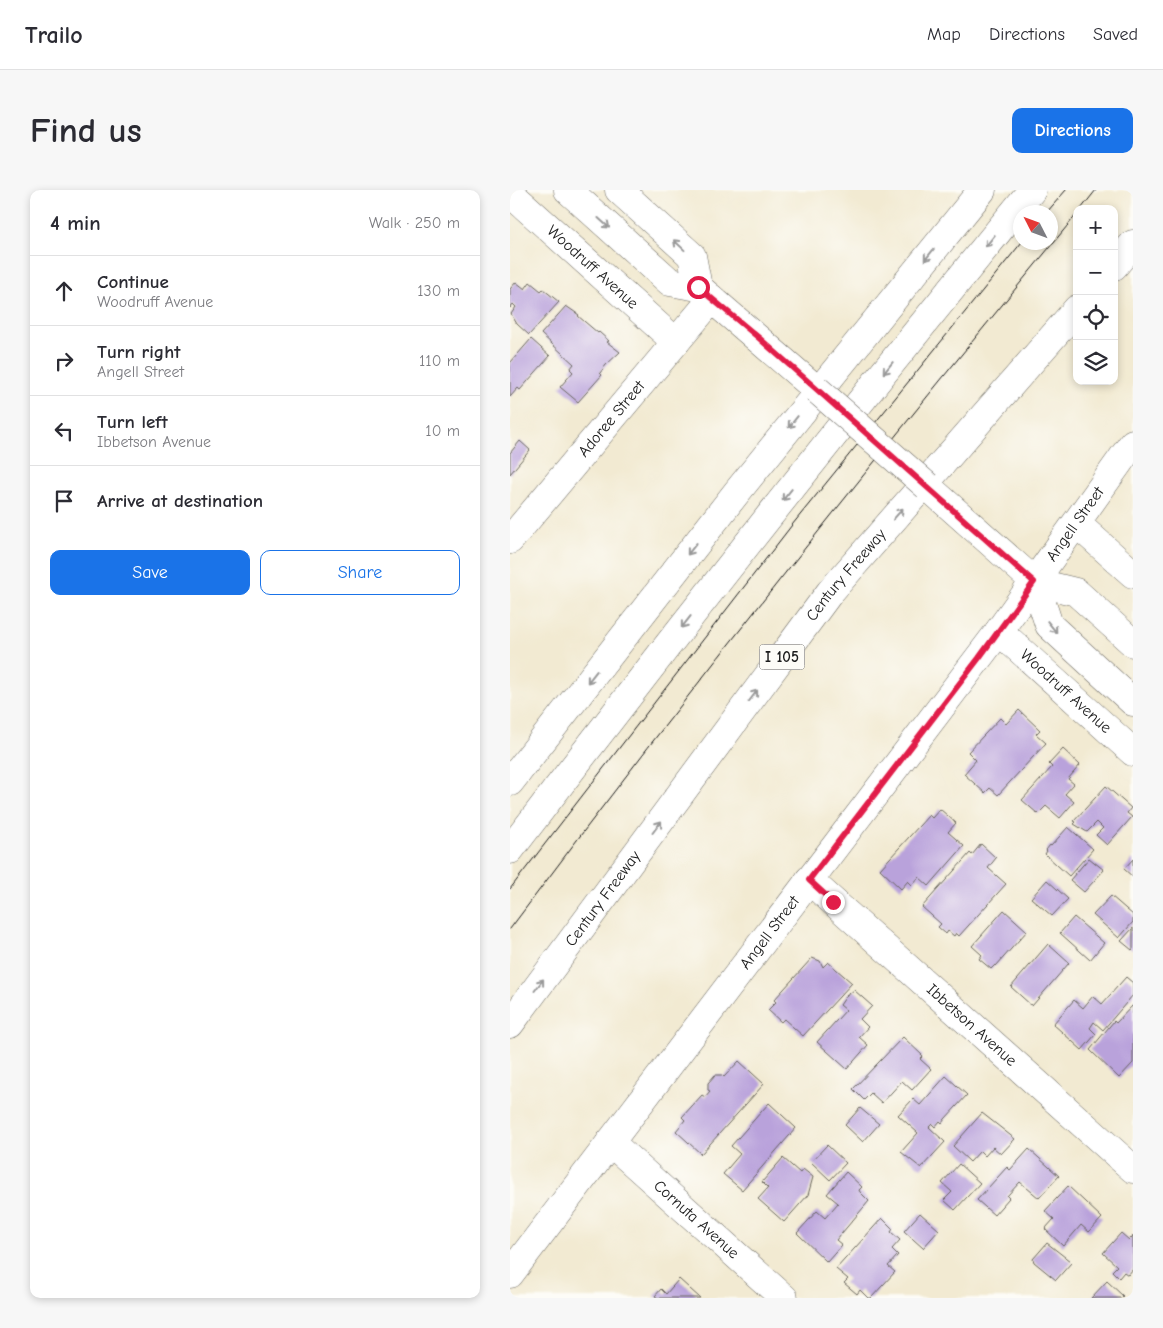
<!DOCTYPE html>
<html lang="en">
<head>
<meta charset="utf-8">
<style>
	:root { --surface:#fff; --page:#f7f7f7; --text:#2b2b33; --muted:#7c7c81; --line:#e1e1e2; --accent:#1a73e8 }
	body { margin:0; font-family:"Comic Neue",sans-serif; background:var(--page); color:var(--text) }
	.controls { position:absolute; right:15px; top:15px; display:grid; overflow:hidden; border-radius:10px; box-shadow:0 2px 8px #0003 }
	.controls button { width:45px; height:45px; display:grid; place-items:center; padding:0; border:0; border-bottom:1px solid var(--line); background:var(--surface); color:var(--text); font:25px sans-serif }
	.compass { position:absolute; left:503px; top:15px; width:45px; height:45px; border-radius:50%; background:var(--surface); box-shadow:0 2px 8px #0003; rotate:312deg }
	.stop { position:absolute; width:15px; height:15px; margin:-11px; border:4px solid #e11d48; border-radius:50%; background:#fff }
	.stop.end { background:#e11d48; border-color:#fff; box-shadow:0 1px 5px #0008 }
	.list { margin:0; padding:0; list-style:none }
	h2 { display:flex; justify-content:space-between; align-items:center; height:65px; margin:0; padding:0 20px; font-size:21px }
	h2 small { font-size:16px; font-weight:400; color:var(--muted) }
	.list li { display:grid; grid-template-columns:32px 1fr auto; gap:15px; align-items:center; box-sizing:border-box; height:70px; padding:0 20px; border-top:1px solid var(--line) }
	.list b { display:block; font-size:19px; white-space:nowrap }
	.list p { margin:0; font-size:16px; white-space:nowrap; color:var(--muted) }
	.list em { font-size:16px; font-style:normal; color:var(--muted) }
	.actions { display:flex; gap:10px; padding:15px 20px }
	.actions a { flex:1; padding:11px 0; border:1px solid var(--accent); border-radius:10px; text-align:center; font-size:18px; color:var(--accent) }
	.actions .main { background:var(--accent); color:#fff }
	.icon { flex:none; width:28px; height:28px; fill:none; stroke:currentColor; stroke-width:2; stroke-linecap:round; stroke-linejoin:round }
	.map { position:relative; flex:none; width:623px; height:1108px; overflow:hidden; border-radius:10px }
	header { display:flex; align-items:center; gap:30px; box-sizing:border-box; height:70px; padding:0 25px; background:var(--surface); border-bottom:1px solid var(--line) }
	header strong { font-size:24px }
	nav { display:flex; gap:28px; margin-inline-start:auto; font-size:18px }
	.intro { display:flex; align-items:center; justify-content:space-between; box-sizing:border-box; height:120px; padding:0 30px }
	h1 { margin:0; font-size:35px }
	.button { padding:12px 22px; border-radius:10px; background:var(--accent); color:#fff; font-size:18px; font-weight:700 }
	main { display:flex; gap:30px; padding:0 30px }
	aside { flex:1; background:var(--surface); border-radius:10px; box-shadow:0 2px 8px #0003 }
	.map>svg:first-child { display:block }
	.building { fill:#b9a2db }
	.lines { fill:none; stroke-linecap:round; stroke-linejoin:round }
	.minor-casing { stroke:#67645c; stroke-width:29 }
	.major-casing { stroke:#67645c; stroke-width:29 }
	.highway-casing { stroke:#67645c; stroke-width:29 }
	.minor { stroke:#fff; stroke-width:28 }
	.major { stroke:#fff; stroke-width:28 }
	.highway { stroke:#fff; stroke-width:28 }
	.tram { stroke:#1c1c1c; stroke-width:1 }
	.major-bridge-casing { stroke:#67645c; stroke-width:29; stroke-linecap:butt }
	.major-bridge { stroke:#fff; stroke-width:28 }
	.oneway { stroke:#999 }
	.route { stroke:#e11d48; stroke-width:6 }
	.labels { text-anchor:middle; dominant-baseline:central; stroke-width:4; stroke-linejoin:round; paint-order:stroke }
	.shield { fill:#fdfcf7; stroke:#605f5e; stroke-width:1 }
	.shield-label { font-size:15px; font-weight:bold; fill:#1c1c1c }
	.street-label { font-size:16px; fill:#1c1c1c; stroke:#fdfcf7 }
</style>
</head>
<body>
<header>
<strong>Trailo</strong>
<nav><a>Map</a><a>Directions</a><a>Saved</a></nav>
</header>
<div class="intro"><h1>Find us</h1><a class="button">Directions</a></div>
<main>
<aside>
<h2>4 min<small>Walk · 250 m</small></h2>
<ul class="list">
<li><svg class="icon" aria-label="ahead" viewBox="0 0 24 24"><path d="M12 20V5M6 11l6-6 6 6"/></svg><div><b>Continue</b><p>Woodruff Avenue</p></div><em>130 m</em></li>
<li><svg class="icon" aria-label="right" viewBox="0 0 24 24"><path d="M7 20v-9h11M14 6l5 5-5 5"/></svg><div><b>Turn right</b><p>Angell Street</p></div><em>110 m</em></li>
<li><svg class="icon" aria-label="left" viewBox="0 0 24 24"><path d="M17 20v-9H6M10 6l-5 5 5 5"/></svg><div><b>Turn left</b><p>Ibbetson Avenue</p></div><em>10 m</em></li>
<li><svg class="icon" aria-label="arrive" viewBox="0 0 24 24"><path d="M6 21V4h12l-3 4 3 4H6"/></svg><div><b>Arrive at destination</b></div></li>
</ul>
<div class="actions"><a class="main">Save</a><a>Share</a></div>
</aside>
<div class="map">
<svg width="623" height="1108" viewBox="0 0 623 1108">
	<rect width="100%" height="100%" fill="#fdfcf7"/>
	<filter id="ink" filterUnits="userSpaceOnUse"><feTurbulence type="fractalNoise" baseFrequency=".02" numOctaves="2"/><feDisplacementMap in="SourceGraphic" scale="10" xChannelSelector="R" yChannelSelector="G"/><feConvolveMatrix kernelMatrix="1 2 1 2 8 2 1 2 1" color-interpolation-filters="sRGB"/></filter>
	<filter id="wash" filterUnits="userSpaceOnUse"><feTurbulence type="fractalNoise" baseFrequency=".0096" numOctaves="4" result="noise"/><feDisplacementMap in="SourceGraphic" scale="20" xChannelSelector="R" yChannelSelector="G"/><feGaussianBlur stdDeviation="1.12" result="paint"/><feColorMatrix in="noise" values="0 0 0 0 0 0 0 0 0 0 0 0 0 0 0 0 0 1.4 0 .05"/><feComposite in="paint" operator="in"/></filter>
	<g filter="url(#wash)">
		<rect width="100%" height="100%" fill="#f2ead2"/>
		<g id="blocks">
			<g class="building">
				<path d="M6,92L15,99L20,92L31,101L33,99L49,112L19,145L7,134L1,124L6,117L3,114L0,118V99Z"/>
				<path d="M56,116L69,125L68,126L88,143L89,142L99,151L97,152L110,162L96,175L90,183L92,185L68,212L50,197L63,182L60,179L64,174L31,144Z"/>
				<path d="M21,149L40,166L10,200L8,198L0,207V173Z"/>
				<path d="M10,251L20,260L0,284V263Z"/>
				<path d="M509,520L530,540L526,544L536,553L488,605L480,598L475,603L454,584L466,570L458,562L490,528L496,534Z"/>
				<path d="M553,559L570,575L558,589L564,594L555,604L564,612L550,628L536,616L528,624L512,610L542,577L539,574Z"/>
				<path d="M596,596L621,618L617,623L622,627L597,655L586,645L593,638L587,632L577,642L564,634L566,632L564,631Z"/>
				<path d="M430,619L446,633L438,642L454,656L419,696L409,687L402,695L398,691L391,699L370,679L419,625L422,628Z"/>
				<path d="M558,637L583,659L559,686L535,664L537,661L536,660L540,655L541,656Z"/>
				<path d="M471,654L486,668L478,678L496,694L449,746L446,743L444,746L438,741L436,744L428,737L431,734L412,717L460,663L462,665Z"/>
				<path d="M579,668L594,680L574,702L560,690Z"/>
				<path d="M623,669V687L614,679Z"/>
				<path d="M537,690L558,709L542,726L521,708Z"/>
				<path d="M601,706L623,725V732L609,748L583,725Z"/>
				<path d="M494,720L517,741L486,776L485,775L481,779L469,769L472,765L462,756Z"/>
				<path d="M564,727L594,753L580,770L550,743Z"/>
				<path d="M623,738V759L622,760L611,751Z"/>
				<path d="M538,754L559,773L522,816L501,797Z"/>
				<path d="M302,768L310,771L313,777L318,772L342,793L293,846L274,829L271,832L258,820L266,812L264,810Z"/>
				<path d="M616,787L623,793V805L593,840L584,832L580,838L586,844L572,860L543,834L564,810L573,818L583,806L592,814Z"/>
				<path d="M344,800L362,816L350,829L358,837L349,847L358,855L337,879L307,852L336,820L330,815L339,802L340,803Z"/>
				<path d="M623,815V873L609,888L580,860L604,831L606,833Z"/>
				<path d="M393,847L413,866L410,869L421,879L402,900L392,891L372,913L361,903L354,910L343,899Z"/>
				<path d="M229,871L254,894L191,964L166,941L175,930L172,927L192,905L195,907L200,901L198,900V893L205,885H212L214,887Z"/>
				<path d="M436,886L457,905L435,929L432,933L430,931L425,937L422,934L419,937L435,952L411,978L391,962L408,943L388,925L403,909L410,915Z"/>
				<path d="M259,913L286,938L232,1000L213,984L230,964L221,956Z"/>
				<path d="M350,918L369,934L353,952L335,935Z"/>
				<path d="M472,923L505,949L491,964L483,957L475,966L470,961L460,972L443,956Z"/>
				<path d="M317,955L336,973L320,990L301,972Z"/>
				<path d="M519,959L549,986L529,1008L510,992L497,1006L499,1008L484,1025L467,1010L497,977L500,980Z"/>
				<path d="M273,968L290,983L293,979L303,987L298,1005L274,1032L248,1009L258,998L252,992Z"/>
				<path d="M449,974L470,993L445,1020L434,1010L442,1002L432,993Z"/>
				<path d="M336,982L352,997L349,1000L350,1002L359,1011L326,1050L332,1055L317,1072L287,1043L307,1021L315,1028L328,1013L317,1004Z"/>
				<path d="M558,996L592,1028L579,1042L571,1035L553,1056L535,1039L544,1029L535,1021Z"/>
				<path d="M410,1023L429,1040L413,1058L394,1041Z"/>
				<path d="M372,1028L383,1039L381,1042L390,1050L382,1059L388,1065L378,1076L385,1082L361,1108H358L350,1100L347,1104L334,1093L338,1089L326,1079Z"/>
				<path d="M611,1043L619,1050L623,1046V1079L618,1085L614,1082L609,1088L602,1081L607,1076L593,1063Z"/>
				<path d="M537,1053L560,1071L561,1073L546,1090L524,1072L523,1069Z"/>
				<path d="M169,1089L190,1108H148L145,1106L151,1099L156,1104Z"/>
				<path d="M597,1091L613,1106L611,1108H581Z"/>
			</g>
		</g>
	</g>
	<g filter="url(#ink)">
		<use href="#blocks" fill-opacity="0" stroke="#67645c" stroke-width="1"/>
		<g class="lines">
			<defs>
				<g id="minor">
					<path id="s1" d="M0,3L166,152"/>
					<path d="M567,334L623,384"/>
					<path id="s2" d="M0,350L202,109"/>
					<path id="s3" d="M489,441L623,562"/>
					<path id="s4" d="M299,690L623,979"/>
					<path id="s5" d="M100,952L274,1108"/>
					<path id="s6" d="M0,1084L489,441L623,253"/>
				</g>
				<g id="major">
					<path d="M58,0L160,92L188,97L306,199"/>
					<path d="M109,0L182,66L188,97"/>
					<path d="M417,296L525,392L566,402L623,453"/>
					<path d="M525,392L539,435L623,512"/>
				</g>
				<g id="highway">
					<path d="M604,76L623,54"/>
					<path d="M0,592L227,302L472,0"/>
					<path d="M0,660C170,437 344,217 522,0"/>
					<path id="s7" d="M0,834L320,402L567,119"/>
				</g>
			</defs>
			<use href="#minor" class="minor-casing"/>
			<use href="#major" class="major-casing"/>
			<use href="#highway" class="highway-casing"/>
			<use href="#minor" class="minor"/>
			<use href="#major" class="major"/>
			<use href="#highway" class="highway"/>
			<g class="tram">
				<path d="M571,19L586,0"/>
				<path d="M537,22L556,0"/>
				<path d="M0,699L282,335L512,52"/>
				<path d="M0,739C182,495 373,259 567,24"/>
			</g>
			<defs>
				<path id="major-bridge" d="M306,199L417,296"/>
			</defs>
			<use href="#major-bridge" class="major-bridge-casing"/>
			<use href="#major-bridge" class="major-bridge"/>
		</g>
		<defs><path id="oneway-shaft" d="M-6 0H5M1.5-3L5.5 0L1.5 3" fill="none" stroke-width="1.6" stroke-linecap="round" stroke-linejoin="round" transform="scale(1.25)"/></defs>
		<g class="oneway">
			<use href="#oneway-shaft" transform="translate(94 33) rotate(42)"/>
			<use href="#oneway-shaft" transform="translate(480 51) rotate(129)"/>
			<use href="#oneway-shaft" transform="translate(169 55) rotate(-137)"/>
			<use href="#oneway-shaft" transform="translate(419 65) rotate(129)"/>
			<use href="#oneway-shaft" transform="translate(378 178) rotate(129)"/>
			<use href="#oneway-shaft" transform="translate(283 232) rotate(129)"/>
			<use href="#oneway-shaft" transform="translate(277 305) rotate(129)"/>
			<use href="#oneway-shaft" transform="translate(388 324) rotate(-49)"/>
			<use href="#oneway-shaft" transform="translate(182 359) rotate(128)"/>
			<use href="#oneway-shaft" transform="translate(176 432) rotate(128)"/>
			<use href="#oneway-shaft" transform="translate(542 437) rotate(51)"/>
			<use href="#oneway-shaft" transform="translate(82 487) rotate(128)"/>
			<use href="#oneway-shaft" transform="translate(243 506) rotate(-53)"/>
			<use href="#oneway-shaft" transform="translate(147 637) rotate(-53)"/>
			<use href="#oneway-shaft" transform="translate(29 795) rotate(-53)"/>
		</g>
	</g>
	<g class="lines" filter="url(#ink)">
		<path class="route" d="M188,97L249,148L524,392L469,468L299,690L323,712"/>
	</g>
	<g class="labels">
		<rect class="shield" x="249.5" y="454.5" width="45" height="25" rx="4"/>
		<g class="shield-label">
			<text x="272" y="467">I 105</text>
		</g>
		<g class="street-label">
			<text stroke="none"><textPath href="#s1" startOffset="111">Woodruff Avenue</textPath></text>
			<text stroke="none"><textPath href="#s2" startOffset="158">Adoree Street</textPath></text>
			<text stroke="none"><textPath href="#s6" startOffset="939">Angell Street</textPath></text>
			<text stroke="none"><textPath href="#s7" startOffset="561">Century Freeway</textPath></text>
			<text stroke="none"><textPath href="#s3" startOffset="90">Woodruff Avenue</textPath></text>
			<text stroke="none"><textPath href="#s7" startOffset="156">Century Freeway</textPath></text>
			<text stroke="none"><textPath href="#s6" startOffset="429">Angell Street</textPath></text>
			<text stroke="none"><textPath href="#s4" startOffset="218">Ibbetson Avenue</textPath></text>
			<text stroke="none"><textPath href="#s5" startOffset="116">Cornuta Avenue</textPath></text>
		</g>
	</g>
</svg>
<div class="controls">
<button>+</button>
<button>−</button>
<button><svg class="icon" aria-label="locate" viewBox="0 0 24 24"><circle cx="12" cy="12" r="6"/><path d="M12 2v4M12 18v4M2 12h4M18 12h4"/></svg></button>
<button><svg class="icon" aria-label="layers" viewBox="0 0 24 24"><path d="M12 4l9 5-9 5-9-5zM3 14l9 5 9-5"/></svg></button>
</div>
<svg class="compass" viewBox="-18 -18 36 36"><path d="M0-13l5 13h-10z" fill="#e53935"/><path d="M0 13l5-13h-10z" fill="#7c7c81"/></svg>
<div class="stop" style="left:188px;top:97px"></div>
<div class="stop end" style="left:323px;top:712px"></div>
</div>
</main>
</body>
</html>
